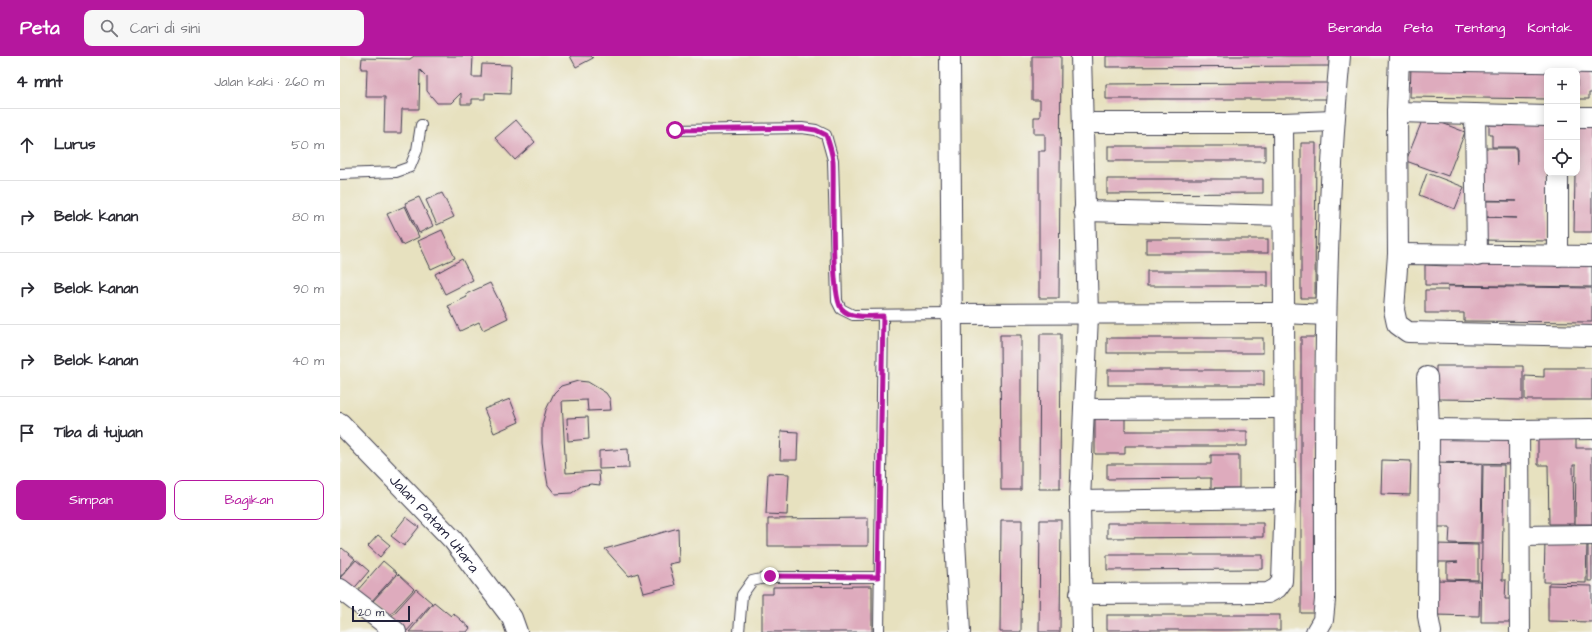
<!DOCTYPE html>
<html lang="id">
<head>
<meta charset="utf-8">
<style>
	:root { --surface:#fff; --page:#f7f7f7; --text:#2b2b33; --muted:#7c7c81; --line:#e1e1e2; --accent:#b5179e }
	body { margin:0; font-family:"Architects Daughter",sans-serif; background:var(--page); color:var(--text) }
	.controls { position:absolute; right:12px; top:12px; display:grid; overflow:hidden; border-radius:8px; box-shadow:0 2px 10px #0003 }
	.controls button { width:36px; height:36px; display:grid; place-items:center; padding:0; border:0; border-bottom:1px solid var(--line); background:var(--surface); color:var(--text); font:20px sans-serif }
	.scale { position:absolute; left:12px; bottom:10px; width:58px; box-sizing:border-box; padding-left:4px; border:2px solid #22223b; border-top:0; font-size:11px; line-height:14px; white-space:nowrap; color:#22223b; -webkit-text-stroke:3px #f6f6f2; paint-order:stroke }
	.stop { position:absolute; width:12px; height:12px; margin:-9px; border:3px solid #b5179e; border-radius:50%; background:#fff }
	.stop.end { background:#b5179e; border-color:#fff; box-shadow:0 1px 4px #0008 }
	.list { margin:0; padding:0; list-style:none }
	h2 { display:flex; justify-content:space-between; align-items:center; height:52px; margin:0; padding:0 16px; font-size:17px }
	h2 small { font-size:13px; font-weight:400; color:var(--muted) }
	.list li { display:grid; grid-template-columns:26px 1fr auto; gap:12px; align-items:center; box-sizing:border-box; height:72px; padding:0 16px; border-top:1px solid var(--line) }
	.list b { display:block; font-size:15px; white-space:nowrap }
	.list em { font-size:13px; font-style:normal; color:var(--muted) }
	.actions { display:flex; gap:8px; padding:12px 16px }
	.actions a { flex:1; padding:9px 0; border:1px solid var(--accent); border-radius:8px; text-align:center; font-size:14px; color:var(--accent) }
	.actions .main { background:var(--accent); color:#fff }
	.icon { flex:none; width:22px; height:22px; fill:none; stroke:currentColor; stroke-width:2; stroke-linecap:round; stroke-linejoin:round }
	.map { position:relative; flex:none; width:1252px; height:576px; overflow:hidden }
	header { display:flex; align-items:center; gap:24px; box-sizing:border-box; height:56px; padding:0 20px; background:var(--accent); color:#fff }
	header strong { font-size:19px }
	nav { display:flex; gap:22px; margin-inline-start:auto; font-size:14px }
	.search { width:280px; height:36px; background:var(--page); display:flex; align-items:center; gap:10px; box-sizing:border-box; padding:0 14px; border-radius:8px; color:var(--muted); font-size:15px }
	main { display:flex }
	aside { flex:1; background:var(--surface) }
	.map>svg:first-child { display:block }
	.building { fill:#deabbd }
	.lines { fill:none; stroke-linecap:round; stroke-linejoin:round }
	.lane-casing { stroke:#403f4f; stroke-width:12 }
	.street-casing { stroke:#403f4f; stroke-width:22 }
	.lane { stroke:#fff; stroke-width:10 }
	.street { stroke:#fff; stroke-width:20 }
	.route { stroke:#b5179e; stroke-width:5 }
	.labels { text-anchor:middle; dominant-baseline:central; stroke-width:3.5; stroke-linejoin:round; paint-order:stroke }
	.street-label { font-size:15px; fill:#22223b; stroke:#f6f6f2 }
</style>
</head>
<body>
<header>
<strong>Peta</strong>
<div class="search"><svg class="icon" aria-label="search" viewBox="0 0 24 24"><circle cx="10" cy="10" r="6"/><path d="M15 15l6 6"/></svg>Cari di sini</div>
<nav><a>Beranda</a><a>Peta</a><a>Tentang</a><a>Kontak</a></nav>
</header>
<main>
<aside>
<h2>4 mnt<small>Jalan kaki · 260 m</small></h2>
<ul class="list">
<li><svg class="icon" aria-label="ahead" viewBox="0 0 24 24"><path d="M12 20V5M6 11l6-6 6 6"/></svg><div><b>Lurus</b></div><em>50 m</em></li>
<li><svg class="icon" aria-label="right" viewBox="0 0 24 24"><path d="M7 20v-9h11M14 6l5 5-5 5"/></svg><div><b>Belok kanan</b></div><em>80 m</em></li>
<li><svg class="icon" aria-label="right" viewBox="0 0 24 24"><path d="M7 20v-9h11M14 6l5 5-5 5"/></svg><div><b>Belok kanan</b></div><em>90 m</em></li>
<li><svg class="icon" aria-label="right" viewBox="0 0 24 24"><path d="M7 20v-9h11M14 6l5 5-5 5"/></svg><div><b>Belok kanan</b></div><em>40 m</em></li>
<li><svg class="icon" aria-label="arrive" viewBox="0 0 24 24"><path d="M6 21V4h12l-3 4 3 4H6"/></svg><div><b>Tiba di tujuan</b></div></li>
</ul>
<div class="actions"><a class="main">Simpan</a><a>Bagikan</a></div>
</aside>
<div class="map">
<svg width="1252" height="576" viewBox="0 0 1252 576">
	<rect width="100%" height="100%" fill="#f6f6f2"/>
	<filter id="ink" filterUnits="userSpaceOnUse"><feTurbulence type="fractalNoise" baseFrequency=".025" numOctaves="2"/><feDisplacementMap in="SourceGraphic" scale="8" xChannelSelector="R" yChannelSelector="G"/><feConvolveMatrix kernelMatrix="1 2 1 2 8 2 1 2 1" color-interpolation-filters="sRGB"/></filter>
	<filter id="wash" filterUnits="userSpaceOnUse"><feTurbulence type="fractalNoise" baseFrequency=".012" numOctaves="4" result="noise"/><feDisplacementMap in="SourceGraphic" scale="16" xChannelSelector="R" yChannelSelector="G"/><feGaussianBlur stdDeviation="0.9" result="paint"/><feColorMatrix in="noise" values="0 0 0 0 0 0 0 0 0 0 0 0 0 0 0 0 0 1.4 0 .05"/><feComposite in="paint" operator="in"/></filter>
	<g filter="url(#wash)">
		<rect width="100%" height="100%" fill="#e7e1bf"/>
		<g id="blocks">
			<g class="building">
				<path d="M74,0H133L132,21H141L142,8L171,9L170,38L145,37V43H132V48H121V37L111,47H97L87,35V21L80,14L79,53H62L61,77H44L45,41H26L27,13H21L22,2L70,3Z"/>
				<path d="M230,0H251L253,2L236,11Z"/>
				<path d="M692,0H721L719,242H699V95H705V78H694V61H700V44H692Z"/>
				<path d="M766,0H989V10L766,11Z"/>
				<path d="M1071,10L1252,12V37H1249V43H1237V15H1207V43L1070,41Z"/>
				<path d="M940,27H989V43H766V28Z"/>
				<path d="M1084,60L1125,76L1108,120L1066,105Z"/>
				<path d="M176,64L195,86L175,104L155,82Z"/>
				<path d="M1237,67H1252V176H1234L1235,117H1237Z"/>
				<path d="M1149,69H1207L1208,185L1142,184V161L1177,162L1142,161V145H1177L1141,144L1144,92H1176L1177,109V91H1152V79H1149Z"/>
				<path d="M961,87H976L975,242H961Z"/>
				<rect x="768" y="90" width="157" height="15"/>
				<path d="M1087,117L1124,131L1115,153L1079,139Z"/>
				<path d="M767,123H923V137L767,138Z"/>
				<path d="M102,137L114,161L97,169L86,144Z"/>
				<path d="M79,141L93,170L79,177L65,147Z"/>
				<path d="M65,150L79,181L62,189L47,158Z"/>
				<path d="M102,174L115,202L91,213L78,185Z"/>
				<rect x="806" y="183" width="122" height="14"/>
				<path d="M1107,200L1252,203V231L1085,229V209L1107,210Z"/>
				<path d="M122,203L133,224L105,238L95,218Z"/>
				<rect x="807" y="215" width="121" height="15"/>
				<path d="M150,227L168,262L143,274L139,266L120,275L108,250L127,241L126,238Z"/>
				<path d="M1108,230L1252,232V266L1124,265V257H1085V234H1108Z"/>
				<path d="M700,278H721L720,433H699Z"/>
				<path d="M660,279H681V434H661Z"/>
				<path d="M961,281H976L975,557H961Z"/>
				<rect x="767" y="282" width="156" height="15"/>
				<path d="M1096,310H1183V344L1096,343Z"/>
				<path d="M1204,312H1252V344H1185V320L1204,321Z"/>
				<rect x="768" y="314" width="156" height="15"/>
				<path d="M238,325L248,326L266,337L270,343L271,354L248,355L247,344L222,345L226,417L259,415L260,429L251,428L241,430L232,437L215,438L208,429L206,418L202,387V369L206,354L214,337L221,330Z"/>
				<path d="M170,343L179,366L154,377L144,353Z"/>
				<path d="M248,361L249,383L228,385L227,362Z"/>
				<path d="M755,362H785V375H907V390H785V398H755Z"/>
				<path d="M441,375L458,376L457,404H440Z"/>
				<path d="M1198,377H1236V392H1252V468H1235L1236,409H1233L1234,468H1209L1208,409H1198Z"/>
				<path d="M1096,383L1173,384V408L1095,406Z"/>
				<path d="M288,393L289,412L259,413V395Z"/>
				<path d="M871,399H899V432H871V422L767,423V408H871Z"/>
				<path d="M1042,404L1071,405L1070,439L1041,438Z"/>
				<path d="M1093,407L1142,408L1141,488L1109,487L1110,471H1093Z"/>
				<path d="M1143,409H1164L1162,524H1166L1165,543H1175V566H1141Z"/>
				<path d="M428,417L449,418L447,459L426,458Z"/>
				<path d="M66,461L79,471L64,490L51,480Z"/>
				<path d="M528,462V490H428V463Z"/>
				<path d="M661,464H682L681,576H660Z"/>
				<path d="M700,464H721L720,576H699Z"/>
				<path d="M767,467H923V481L767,482Z"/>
				<path d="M338,472L339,506L329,508L335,529L304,537L298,517L289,520L265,493Z"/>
				<path d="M38,479L50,489L40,501L28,490Z"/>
				<path d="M1205,486L1247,487L1246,527L1204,526Z"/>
				<path d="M1095,488L1138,489V524L1107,523V507L1118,506H1095Z"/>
				<rect x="1248" y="488" width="4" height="37"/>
				<path d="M2,492L15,503L0,521V494Z"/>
				<path d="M767,499H923V513L767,514Z"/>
				<path d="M16,504L29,515L11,536L0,526V522Z"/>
				<path d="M43,505L57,517L30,547L16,536Z"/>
				<path d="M58,518L74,533L48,561L32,546Z"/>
				<path d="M1096,524L1140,525L1139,560L1095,559Z"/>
				<path d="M1208,529L1252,530V566L1208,565Z"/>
				<path d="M532,530V576H422V538H433V531Z"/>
				<path d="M76,533L92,547L66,576H62L48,564Z"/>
				<path d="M94,546L111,560L113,557L130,572L127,576H69Z"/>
				<rect x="767" y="559" width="173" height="15"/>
			</g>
		</g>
	</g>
	<g filter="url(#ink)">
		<use href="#blocks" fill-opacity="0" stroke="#403f4f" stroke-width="1"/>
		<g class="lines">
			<defs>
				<g id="lane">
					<path d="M335,74L462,72L476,74L486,79L493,104L497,245L501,253L513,259L611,258"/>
					<path d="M0,118L56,116L70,111L77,94L81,69"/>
					<path d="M399,576L402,539L412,525L430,521H538"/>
					<path d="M539,576L543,260"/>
				</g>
				<g id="street">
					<path d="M610,0L613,447L620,576"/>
					<path d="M741,0L748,259L740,445L742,576"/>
					<path d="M1059,0L1057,56L1058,198L1054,254L1057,268L1068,276L1252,280"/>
					<path d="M1059,4L1252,7"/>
					<path d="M1057,56L1207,60"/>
					<path d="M1135,58L1137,200"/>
					<path d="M1237,61H1252"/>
					<path d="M743,67H943L994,65"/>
					<path d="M1218,117V200"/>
					<path d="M744,155L943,160"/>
					<path d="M1058,198L1252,200"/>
					<path d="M611,258L944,257L986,259"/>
					<path d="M1087,321L1089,373L1088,560L1091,576"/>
					<path d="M744,353L943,352"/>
					<path id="s1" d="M0,367L113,484L172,562L177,576"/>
					<path d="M1089,373L1179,374L1252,373"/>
					<path d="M1179,374L1180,576"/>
					<path d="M740,445L945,442"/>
					<path d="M1180,480L1252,479"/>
					<path d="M0,533L56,576"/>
					<path d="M740,538L928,537L937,532L942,525L945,442L943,67"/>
					<path d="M976,576L983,564L985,544C985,362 983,181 1000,0"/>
				</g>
			</defs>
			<use href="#lane" class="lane-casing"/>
			<use href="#street" class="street-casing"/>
			<use href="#lane" class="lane"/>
			<use href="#street" class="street"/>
		</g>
	</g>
	<g class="lines" filter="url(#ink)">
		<path class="route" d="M335,74L462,72L476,74L486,79C489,87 492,96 493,105C494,128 490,243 502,253C511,263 530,260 543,260L538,521L430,520"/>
	</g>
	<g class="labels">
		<g class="street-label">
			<text stroke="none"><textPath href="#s1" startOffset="138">Jalan Patam Utara</textPath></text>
		</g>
	</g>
</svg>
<div class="controls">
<button>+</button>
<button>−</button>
<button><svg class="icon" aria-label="locate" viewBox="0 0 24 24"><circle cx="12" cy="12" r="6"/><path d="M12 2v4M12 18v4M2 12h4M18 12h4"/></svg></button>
</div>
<div class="scale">20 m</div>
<div class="stop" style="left:335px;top:74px"></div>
<div class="stop end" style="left:430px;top:520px"></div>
</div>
</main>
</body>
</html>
